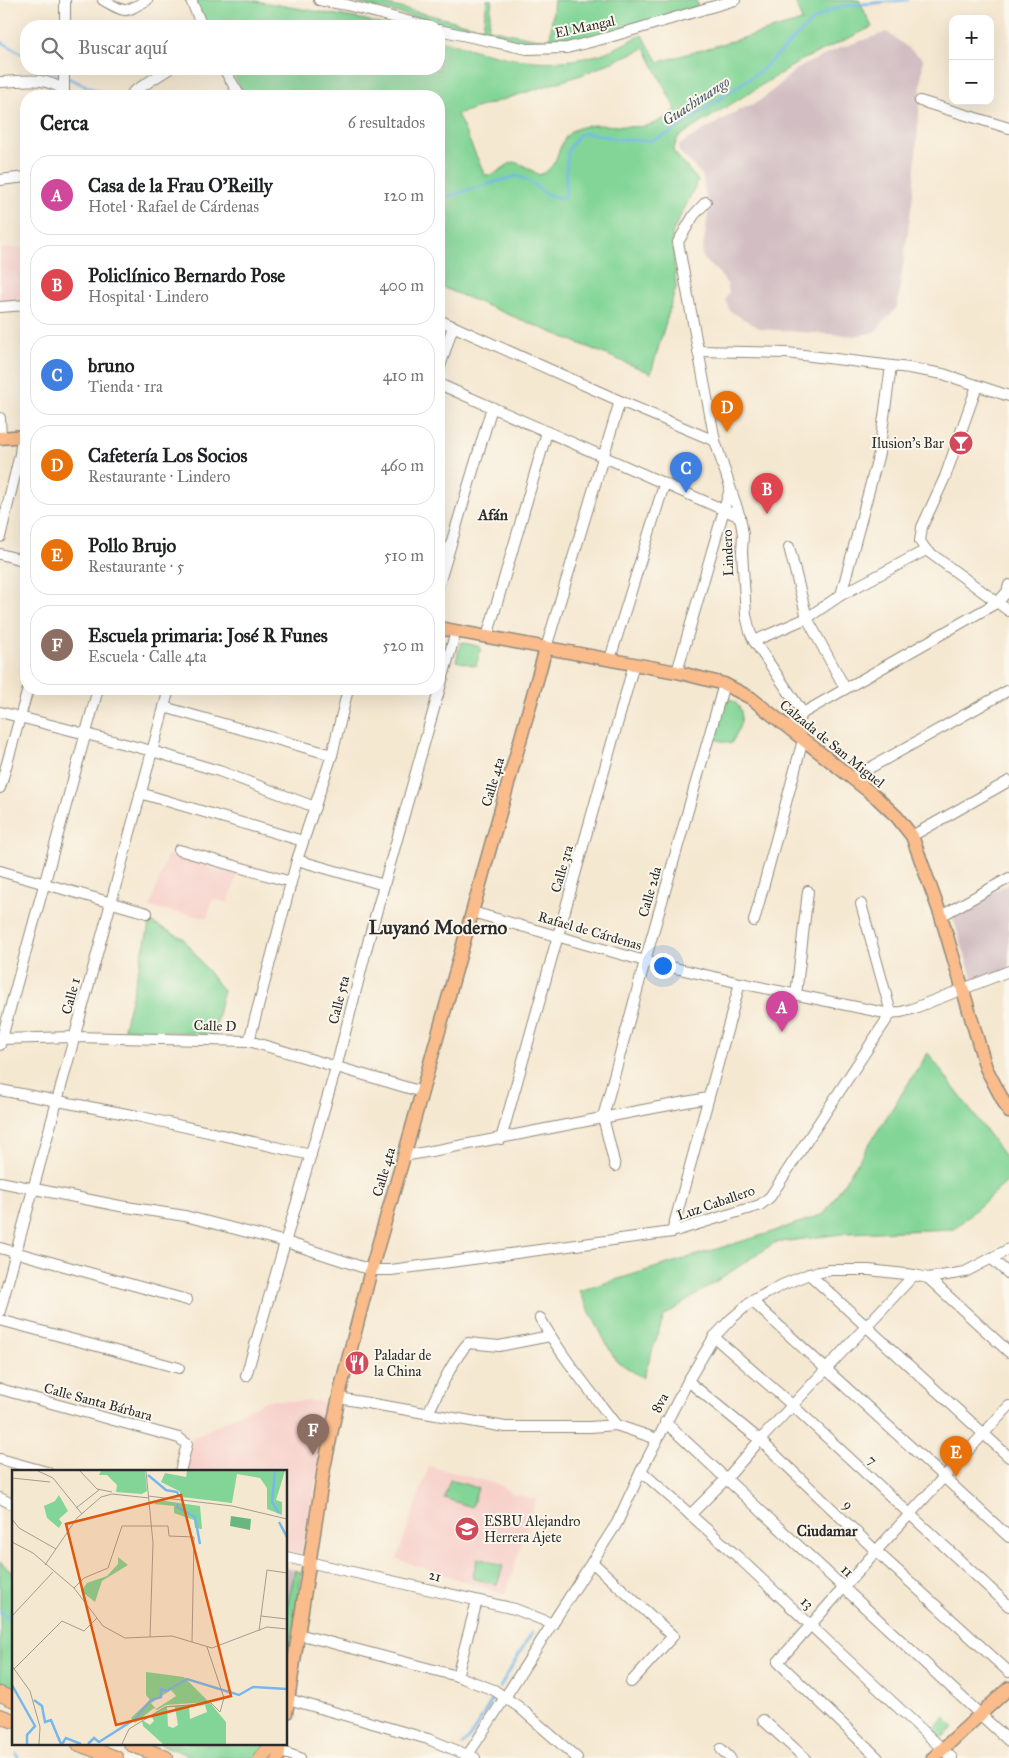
<!DOCTYPE html>
<html lang="es">
<head>
<meta charset="utf-8">
<style>
	:root { --surface:#fff; --page:#f2f2f2; --text:#202124; --muted:#757577; --line:#e0e0e0; --accent:#1a73e8 }
	body { margin:0; font-family:"IM FELL Great Primer",serif; background:var(--page); color:var(--text) }
	.controls { position:absolute; right:15px; top:15px; display:grid; overflow:hidden; border-radius:10px; box-shadow:0 5px 20px #0002 }
	.controls button { width:45px; height:45px; display:grid; place-items:center; padding:0; border:0; border-bottom:1px solid var(--line); background:var(--surface); color:var(--text); font:25px sans-serif }
	.you { position:absolute; left:662px; top:965px; width:18px; height:18px; margin:-12px; border:4px solid #fff; border-radius:50%; background:#1a73e8; box-shadow:0 0 0 8px #1a73e833 }
	.badge { display:grid; place-items:center; width:32px; height:32px; border-radius:50%; background:var(--accent); color:#fff; font-size:16px; font-weight:700 }
	.pin { position:absolute; translate:-50% -41px; filter:drop-shadow(0 1px 2px #0008) }
	.pin::after { content:''; position:absolute; top:26px; width:18px; height:15px; background:inherit; clip-path:polygon(0 0,100% 0,50% 100%) }
	.list { margin:0; padding:0; list-style:none }
	h2 { display:flex; justify-content:space-between; align-items:center; height:65px; margin:0; padding:0 20px; font-size:21px }
	h2 small { font-size:16px; font-weight:400; color:var(--muted) }
	.list li { display:grid; grid-template-columns:32px 1fr auto; gap:15px; align-items:center; box-sizing:border-box; height:80px; margin:0 10px 10px; padding:0 10px; border:1px solid var(--line); border-radius:20px }
	.list b { display:block; font-size:19px; white-space:nowrap }
	.list p { margin:0; font-size:16px; white-space:nowrap; color:var(--muted) }
	.list em { font-size:16px; font-style:normal; color:var(--muted) }
	.icon { flex:none; width:28px; height:28px; fill:none; stroke:currentColor; stroke-width:2; stroke-linecap:round; stroke-linejoin:round }
	.map { position:relative; flex:none; width:1009px; height:1758px; overflow:hidden }
	.search { position:absolute; background:var(--surface); box-shadow:0 5px 20px #0002; left:20px; top:20px; width:425px; height:55px; display:flex; align-items:center; gap:12px; box-sizing:border-box; padding:0 18px; border-radius:20px; color:var(--muted); font-size:19px }
	.panel { position:absolute; background:var(--surface); box-shadow:0 5px 20px #0002; left:20px; top:90px; width:425px; height:605px; border-radius:20px }
	.map>svg:first-child { display:block }
	.built { fill:#f7d0ca }
	.industrial { fill:#d2bec2 }
	.green { fill:#82d596; stroke:#568060; fill-rule:evenodd }
	.lines { fill:none; stroke-linecap:round; stroke-linejoin:round }
	.stream { stroke:#77b8ec; stroke-width:2.5 }
	.minor-casing { stroke:#908a7e; stroke-width:12 }
	.major-casing { stroke:#908a7e; stroke-width:15 }
	.highway-casing { stroke:#908a7e; stroke-width:16 }
	.minor { stroke:#fff; stroke-width:10 }
	.major { stroke:#f9bc8a; stroke-width:12 }
	.highway { stroke:#f9bc8a; stroke-width:14 }
	.labels { text-anchor:middle; dominant-baseline:central; stroke-width:4; stroke-linejoin:round; paint-order:stroke }
	.street-label { font-size:14px; fill:#2b2b2b; stroke:#fbf7ec }
	.poi-label { font-size:14px; fill:#2b2b2b; stroke:#fbf7ec; text-anchor:start }
	.water-label { font-size:15px; font-style:italic; fill:#425565; stroke:#fbf7ec }
	.neighbourhood-label { font-size:15px; font-weight:bold; fill:#2b2b2b; stroke:#fbf7ec }
	.district-label { font-size:19px; font-weight:bold; fill:#2b2b2b; stroke:#fbf7ec }
	.inset-river { fill:none; stroke:#77b8ec; stroke-width:2.5 }
	.inset-road { fill:none; stroke:#a49c8f; stroke-width:1 }
	.view { fill:#df570e; fill-opacity:0.15; stroke:#df570e; stroke-width:2.5 }
	.inset-edge { fill:none; stroke:#2b2b2b; stroke-width:2.5 }
</style>
</head>
<body>
<div class="map">
<svg width="1009" height="1758" viewBox="0 0 1009 1758">
	<rect width="100%" height="100%" fill="#fbf7ec"/>
	<filter id="ink" filterUnits="userSpaceOnUse"><feTurbulence type="fractalNoise" baseFrequency=".02" numOctaves="2"/><feDisplacementMap in="SourceGraphic" scale="10" xChannelSelector="R" yChannelSelector="G"/><feConvolveMatrix kernelMatrix="1 2 1 2 8 2 1 2 1" color-interpolation-filters="sRGB"/></filter>
	<filter id="wash" filterUnits="userSpaceOnUse"><feTurbulence type="fractalNoise" baseFrequency=".0096" numOctaves="4" result="noise"/><feDisplacementMap in="SourceGraphic" scale="20" xChannelSelector="R" yChannelSelector="G"/><feGaussianBlur stdDeviation="1.12" result="paint"/><feColorMatrix in="noise" values="0 0 0 0 0 0 0 0 0 0 0 0 0 0 0 0 0 1.4 0 .05"/><feComposite in="paint" operator="in"/></filter>
	<g filter="url(#wash)">
		<rect width="100%" height="100%" fill="#f5e8d1"/>
		<g class="built">
			<path d="M22,247L26,303L0,305V249Z"/>
			<path d="M167,855L237,875L228,903L213,899L207,918L150,907Z"/>
			<path d="M267,1400L332,1402L301,1554L286,1551V1472H185L192,1438Z"/>
			<path d="M429,1466L500,1485L513,1494L536,1499L505,1595L397,1559Z"/>
		</g>
		<g class="industrial">
			<path d="M887,32L923,59L913,195L897,307L875,332L855,336L761,329L730,311L725,300L729,292L727,284L718,272L705,261L702,254L708,215L703,176L679,151V146L685,141L739,110L758,102L777,87L794,71L806,64L840,48Z"/>
			<path d="M1009,883V972L975,986L952,915Z"/>
			<path d="M286,1568L295,1570L286,1614Z"/>
		</g>
		<g class="green">
			<path d="M194,0H250L366,20L387,26H206Z"/>
			<path d="M346,0H385L384,4L483,28L487,0H492L488,29L533,38L550,40L554,0H696L698,6L604,39L549,46L490,36Z"/>
			<path d="M795,0H859L872,27L802,60L678,137L673,151L698,181L672,233L676,287L651,373L439,286V96H246L230,69H439V40C493,55 536,70 593,56C609,53 626,42 642,35L659,62L802,21ZM645,48L676,110C669,115 661,121 653,124C632,132 597,119 576,129C554,139 564,166 539,175L523,165L514,162L509,164L494,174L485,175L457,114L581,75Z"/>
			<path d="M461,642L481,647L476,666L456,661Z"/>
			<path d="M725,697C751,707 741,725 731,744L715,739Z"/>
			<path d="M150,922L183,938L223,991L214,1035L124,1028Z"/>
			<path d="M928,1053L1009,1162V1180L954,1229L848,1233L774,1243L664,1316L643,1378L615,1360L579,1291L766,1234L824,1214Z"/>
			<path d="M450,1480L478,1488L472,1507L444,1498Z"/>
			<path d="M478,1558L503,1566L497,1585L472,1578Z"/>
			<path d="M0,1562L14,1573V1687L0,1681Z"/>
			<path d="M295,1570L302,1573L286,1678V1614Z"/>
			<path d="M945,1717L954,1728L941,1738L933,1730Z"/>
			<path d="M160,1744H267L255,1758H195Z"/>
		</g>
		<g class="lines">
			<g class="stream">
				<path d="M0,41L26,56"/>
				<path d="M49,69L60,75"/>
				<path d="M68,78L109,96"/>
				<path d="M439,199L516,176C536,179 538,197 563,198L566,192V174L568,150L579,135L585,133L593,134L618,139L650,141L670,133L762,70L810,23L823,14L842,6L908,0"/>
				<path d="M0,1611L14,1620"/>
				<path d="M500,1687L532,1632"/>
				<path d="M462,1745L472,1734L493,1698"/>
				<path d="M17,1754L18,1758"/>
				<path d="M450,1758L453,1755"/>
			</g>
		</g>
	</g>
	<g filter="url(#ink)">
		<g class="lines">
			<defs>
				<g id="minor">
					<path d="M103,0C128,14 123,13 147,0"/>
					<path d="M191,0L202,26"/>
					<path d="M319,0L347,5L426,26"/>
					<path d="M65,26V0"/>
					<path d="M439,30L527,49L567,48L606,38L735,0"/>
					<path d="M64,69V93"/>
					<path d="M224,69L240,96"/>
					<path d="M0,82C24,81 43,76 64,90"/>
					<path d="M133,92L169,69"/>
					<path d="M920,101L1009,128"/>
					<path d="M0,180L26,177"/>
					<path d="M706,202L694,215L678,242L715,441L740,517L743,534L742,552L746,615L750,632L754,641L803,713"/>
					<path d="M0,307L26,305"/>
					<path d="M439,320L620,401L715,441"/>
					<path d="M698,351L787,353L909,368L943,374L1009,396"/>
					<path d="M439,370L453,326"/>
					<path d="M439,384L740,517"/>
					<path d="M977,386L945,477L922,527L920,541L926,550L1009,611"/>
					<path d="M0,418L1,438"/>
					<path d="M0,537L20,454L22,436"/>
					<path d="M789,547L807,618L845,688"/>
					<path d="M0,554L26,561"/>
					<path d="M439,584L492,407"/>
					<path d="M841,595L879,453L891,366"/>
					<path d="M487,637L547,432"/>
					<path d="M754,641L807,618L841,595L926,550"/>
					<path d="M546,648L620,401"/>
					<path d="M610,659L664,485"/>
					<path d="M677,672L730,489"/>
					<path d="M164,707L332,755"/>
					<path d="M0,712L152,751L219,771L315,807"/>
					<path d="M790,730L803,713L998,602L1007,592L1009,585"/>
					<path d="M852,778L1009,690"/>
					<path d="M0,788L28,689"/>
					<path d="M140,793L303,841"/>
					<path d="M912,836L1009,781"/>
					<path d="M179,850L291,882"/>
					<path d="M297,860L384,885"/>
					<path d="M0,871L147,913"/>
					<path d="M472,912L645,961L740,983L885,1013L901,1012L912,1009L1009,971"/>
					<path d="M941,916L1009,878"/>
					<path d="M754,921L803,740"/>
					<path d="M796,995L808,891"/>
					<path d="M0,1039L74,1037L249,1041L422,1092"/>
					<path d="M249,1041L297,860L332,755L348,689"/>
					<path d="M0,1045L98,689"/>
					<path d="M0,1090L137,1116L311,1155"/>
					<path d="M501,1139L634,664"/>
					<path d="M404,1156C506,1138 606,1116 708,1098"/>
					<path d="M615,1166L603,1117L645,961L724,684"/>
					<path d="M0,1182L120,1206L185,1216L286,1242L371,1270H391L672,1232L760,1205L770,1197L891,1013L861,904"/>
					<path d="M672,1232L740,983"/>
					<path d="M0,1248L187,1300"/>
					<path d="M992,1259L1009,1274"/>
					<path d="M809,1274L1009,1457"/>
					<path d="M928,1278L1009,1352"/>
					<path d="M752,1301L1009,1537"/>
					<path d="M0,1311L169,689"/>
					<path d="M540,1318C561,1356 590,1390 616,1425"/>
					<path d="M0,1320L179,1368"/>
					<path d="M714,1337L792,1405L1009,1606"/>
					<path d="M246,1376L336,1068L371,931L456,631"/>
					<path d="M688,1381L760,1440L876,1551L1009,1672"/>
					<path d="M0,1389L179,1438L187,1444L180,1472"/>
					<path d="M339,1398L505,1427H590L616,1425L657,1439"/>
					<path d="M428,1413C439,1391 452,1361 468,1343L499,1346L550,1336"/>
					<path d="M665,1422L1009,1741"/>
					<path d="M0,1459L47,1472"/>
					<path d="M641,1471L738,1557L952,1758"/>
					<path d="M0,1498L14,1505"/>
					<path d="M690,1515L727,1478L760,1440L914,1275"/>
					<path d="M286,1557L515,1609L553,1624"/>
					<path d="M592,1562L673,1636L631,1682"/>
					<path d="M298,1634L457,1676L494,1690L519,1707L577,1758"/>
					<path d="M457,1676L477,1601"/>
					<path d="M288,1699L428,1739L475,1758"/>
					<path d="M763,1720L805,1758"/>
					<path d="M721,1749L730,1758"/>
					<path d="M279,1751L300,1758"/>
					<path d="M466,1758L617,1523L641,1471L688,1381L714,1337L731,1319L752,1301L782,1285L809,1274L831,1270H869L914,1275L928,1278L965,1272L1009,1249"/>
					<path d="M878,1758L778,1662L876,1551L1009,1406"/>
				</g>
				<g id="major">
					<path d="M0,438L26,436"/>
					<path d="M439,628L677,672L724,684L751,698L877,798L897,817L912,836L941,916L986,1068L1009,1112"/>
					<path d="M286,1713L324,1468L341,1387L371,1270L404,1156L546,648"/>
					<path d="M278,1758L280,1744"/>
					<path d="M933,1758L1009,1688"/>
				</g>
				<g id="highway">
					<path d="M0,1694L14,1700"/>
					<path d="M0,1716L14,1721"/>
					<path d="M79,1744L116,1758"/>
					<path d="M131,1744L166,1758"/>
					<path d="M261,1758L273,1744"/>
				</g>
			</defs>
			<use href="#minor" class="minor-casing"/>
			<use href="#major" class="major-casing"/>
			<use href="#highway" class="highway-casing"/>
			<use href="#minor" class="minor"/>
			<use href="#major" class="major"/>
			<use href="#highway" class="highway"/>
		</g>
	</g>
	<defs>
		<symbol id="bar-disc" viewBox="-11 -11 22 22"><circle r="9.5" fill="#d1495b" stroke="#fbf7ec"/><path d="M-6-5H6L.8 .8V4.5H3.5V6h-7V4.5H-.8V.8Z" fill="#fff"/></symbol>
		<symbol id="restaurant-disc" viewBox="-11 -11 22 22"><circle r="9.5" fill="#d1495b" stroke="#fbf7ec"/><path d="M-5-6h1v4h1v-4h1v4h1v-4h1v5L-1.5 .5V6h-2V.5L-5-1ZM5-6V6H3V1.5H1.5Q1.5-4 5-6Z" fill="#fff"/></symbol>
		<symbol id="school-disc" viewBox="-11 -11 22 22"><circle r="9.5" fill="#d1495b" stroke="#fbf7ec"/><path d="M0-5L7-2L0 1L-7-2ZM-4 1L0 2.5L4 1V4Q0 6-4 4Z" fill="#fff"/></symbol>
	</defs>
	<g fill-rule="evenodd">
		<use href="#bar-disc" x="947" y="429" width="28" height="28"/>
		<use href="#restaurant-disc" x="343" y="1349" width="28" height="28"/>
		<use href="#school-disc" x="453" y="1515" width="28" height="28"/>
	</g>
	<g class="labels">
		<g class="street-label">
			<text transform="translate(585 27) rotate(-12)">El Mangal</text>
			<text transform="translate(728 553) rotate(-92)">Lindero</text>
			<text transform="translate(832 744) rotate(39)">Calzada de San Miguel</text>
			<text transform="translate(493 782) rotate(-74)">Calle 4ta</text>
			<text transform="translate(562 869) rotate(-74)">Calle 3ra</text>
			<text transform="translate(650 892) rotate(-74)">Calle 2da</text>
			<text transform="translate(590 931) rotate(16)">Rafael de Cárdenas</text>
			<text transform="translate(71 996) rotate(-75)">Calle 1</text>
			<text transform="translate(339 1000) rotate(-76)">Calle 5ta</text>
			<text transform="translate(215 1026) rotate(2)">Calle D</text>
			<text transform="translate(384 1172) rotate(-74)">Calle 4ta</text>
			<text transform="translate(716 1203) rotate(-19)">Luz Caballero</text>
			<text transform="translate(98 1402) rotate(15)">Calle Santa Bárbara</text>
			<text transform="translate(660 1403) rotate(-62)">8va</text>
			<text transform="translate(872 1460) rotate(43)">7</text>
			<text transform="translate(848 1505) rotate(44)">9</text>
			<text transform="translate(847 1571) rotate(43)">11</text>
			<text transform="translate(435 1576) rotate(14)">21</text>
			<text transform="translate(807 1603) rotate(43)">13</text>
		</g>
		<g class="poi-label">
			<text x="944" y="443" text-anchor="end">Ilusion's Bar</text>
			<text x="374" y="1355">Paladar de<tspan x="374" dy="16">la China</tspan></text>
			<text x="484" y="1521">ESBU Alejandro<tspan x="484" dy="16">Herrera Ajete</tspan></text>
		</g>
		<g class="water-label">
			<text transform="translate(696 101) rotate(-33)">Guachinango</text>
		</g>
		<g class="neighbourhood-label">
			<text x="493" y="515">Afán</text>
			<text x="827" y="1531">Ciudamar</text>
		</g>
		<g class="district-label">
			<text x="438" y="927">Luyanó Moderno</text>
		</g>
	</g>
	<g transform="translate(12 1470)">
		<rect width="275" height="275" fill="#f5e8d1"/>
		<path d="M89,1H133L135,21L130,24L104,22L105,15L95,5H87ZM175,1H273L264,30L270,32V45L255,39V18L248,8L225,4L220,33L170,27L167,21L149,12L153,3L174,7ZM47,25L56,41L47,49L50,53L47,58L35,48L32,36L43,31ZM146,30L188,36L190,59L183,58L182,50L162,43V36L142,34ZM106,87L116,95L90,111L83,132L69,121L75,113L95,106L106,94ZM134,202L172,207L197,232L154,235L145,240L142,238L123,253L119,248L138,230L134,225ZM159,220L164,226L144,239L139,233ZM199,234L214,252V274H151L131,256L130,250L138,255L142,251L139,245L155,236ZM193,235L195,242L178,249L177,237ZM155,237H163L166,255L161,258L156,256Z" fill="#82d596" fill-rule="evenodd"/>
		<path d="M219,46L239,49L238,60L218,56Z" fill="#69b67f"/>
		<path class="inset-river" d="M263,1L260,32L267,43M136,5L154,20L165,22L167,26M166,34L165,37L183,47L188,74M267,52L275,67M0,215L23,256L15,265V274M22,230L30,236L33,252L39,250L49,274M50,274L54,268L69,274M76,274L82,268L87,272L123,249L139,230L149,227V219L155,221L175,209L227,225L241,217L275,219"/>
		<path class="inset-road" d="M26,1L41,8L70,44M68,1L85,19L100,22M134,1L141,73L138,167M0,8L38,12M136,26L220,36L275,49M64,38L87,20M0,49L7,58L44,79M0,72L21,83L62,118L91,156L113,168L160,166L200,178L255,157L275,159M33,95L65,48L89,27L100,24L137,28M62,118L72,108L96,98L110,56H156L157,66L182,67L180,172M0,146L41,102M249,146L275,149M247,161L255,100L275,103M0,196L18,221L28,257L27,274M2,199L50,151L72,161L85,148M110,274L117,259L153,237L199,233L208,242L212,228L195,177"/>
		<path class="view" d="M169,25L219,226L104,255L54,54Z"/>
		<rect width="275" height="275" class="inset-edge"/>
	</g>
</svg>
<div class="controls">
<button>+</button>
<button>−</button>
</div>
<div class="you"></div>
<div class="pin badge" style="left:782px;top:1032px;background:#d1479c">A</div>
<div class="pin badge" style="left:767px;top:514px;background:#e0444e">B</div>
<div class="pin badge" style="left:686px;top:493px;background:#3f7fe0">C</div>
<div class="pin badge" style="left:727px;top:432px;background:#e8710a">D</div>
<div class="pin badge" style="left:956px;top:1477px;background:#e8710a">E</div>
<div class="pin badge" style="left:313px;top:1455px;background:#8d6e63">F</div>
<div class="search"><svg class="icon" aria-label="search" viewBox="0 0 24 24"><circle cx="10" cy="10" r="6"/><path d="M15 15l6 6"/></svg>Buscar aquí</div>
<section class="panel">
<h2>Cerca<small>6 resultados</small></h2>
<ul class="list">
<li><span class="badge" style="background:#d1479c">A</span><div><b>Casa de la Frau O'Reilly</b><p>Hotel · Rafael de Cárdenas</p></div><em>120 m</em></li>
<li><span class="badge" style="background:#e0444e">B</span><div><b>Policlínico Bernardo Pose</b><p>Hospital · Lindero</p></div><em>400 m</em></li>
<li><span class="badge" style="background:#3f7fe0">C</span><div><b>bruno</b><p>Tienda · 1ra</p></div><em>410 m</em></li>
<li><span class="badge" style="background:#e8710a">D</span><div><b>Cafetería Los Socios</b><p>Restaurante · Lindero</p></div><em>460 m</em></li>
<li><span class="badge" style="background:#e8710a">E</span><div><b>Pollo Brujo</b><p>Restaurante · 5</p></div><em>510 m</em></li>
<li><span class="badge" style="background:#8d6e63">F</span><div><b>Escuela primaria: José R Funes</b><p>Escuela · Calle 4ta</p></div><em>520 m</em></li>
</ul>
</section>
</div>
</body>
</html>
